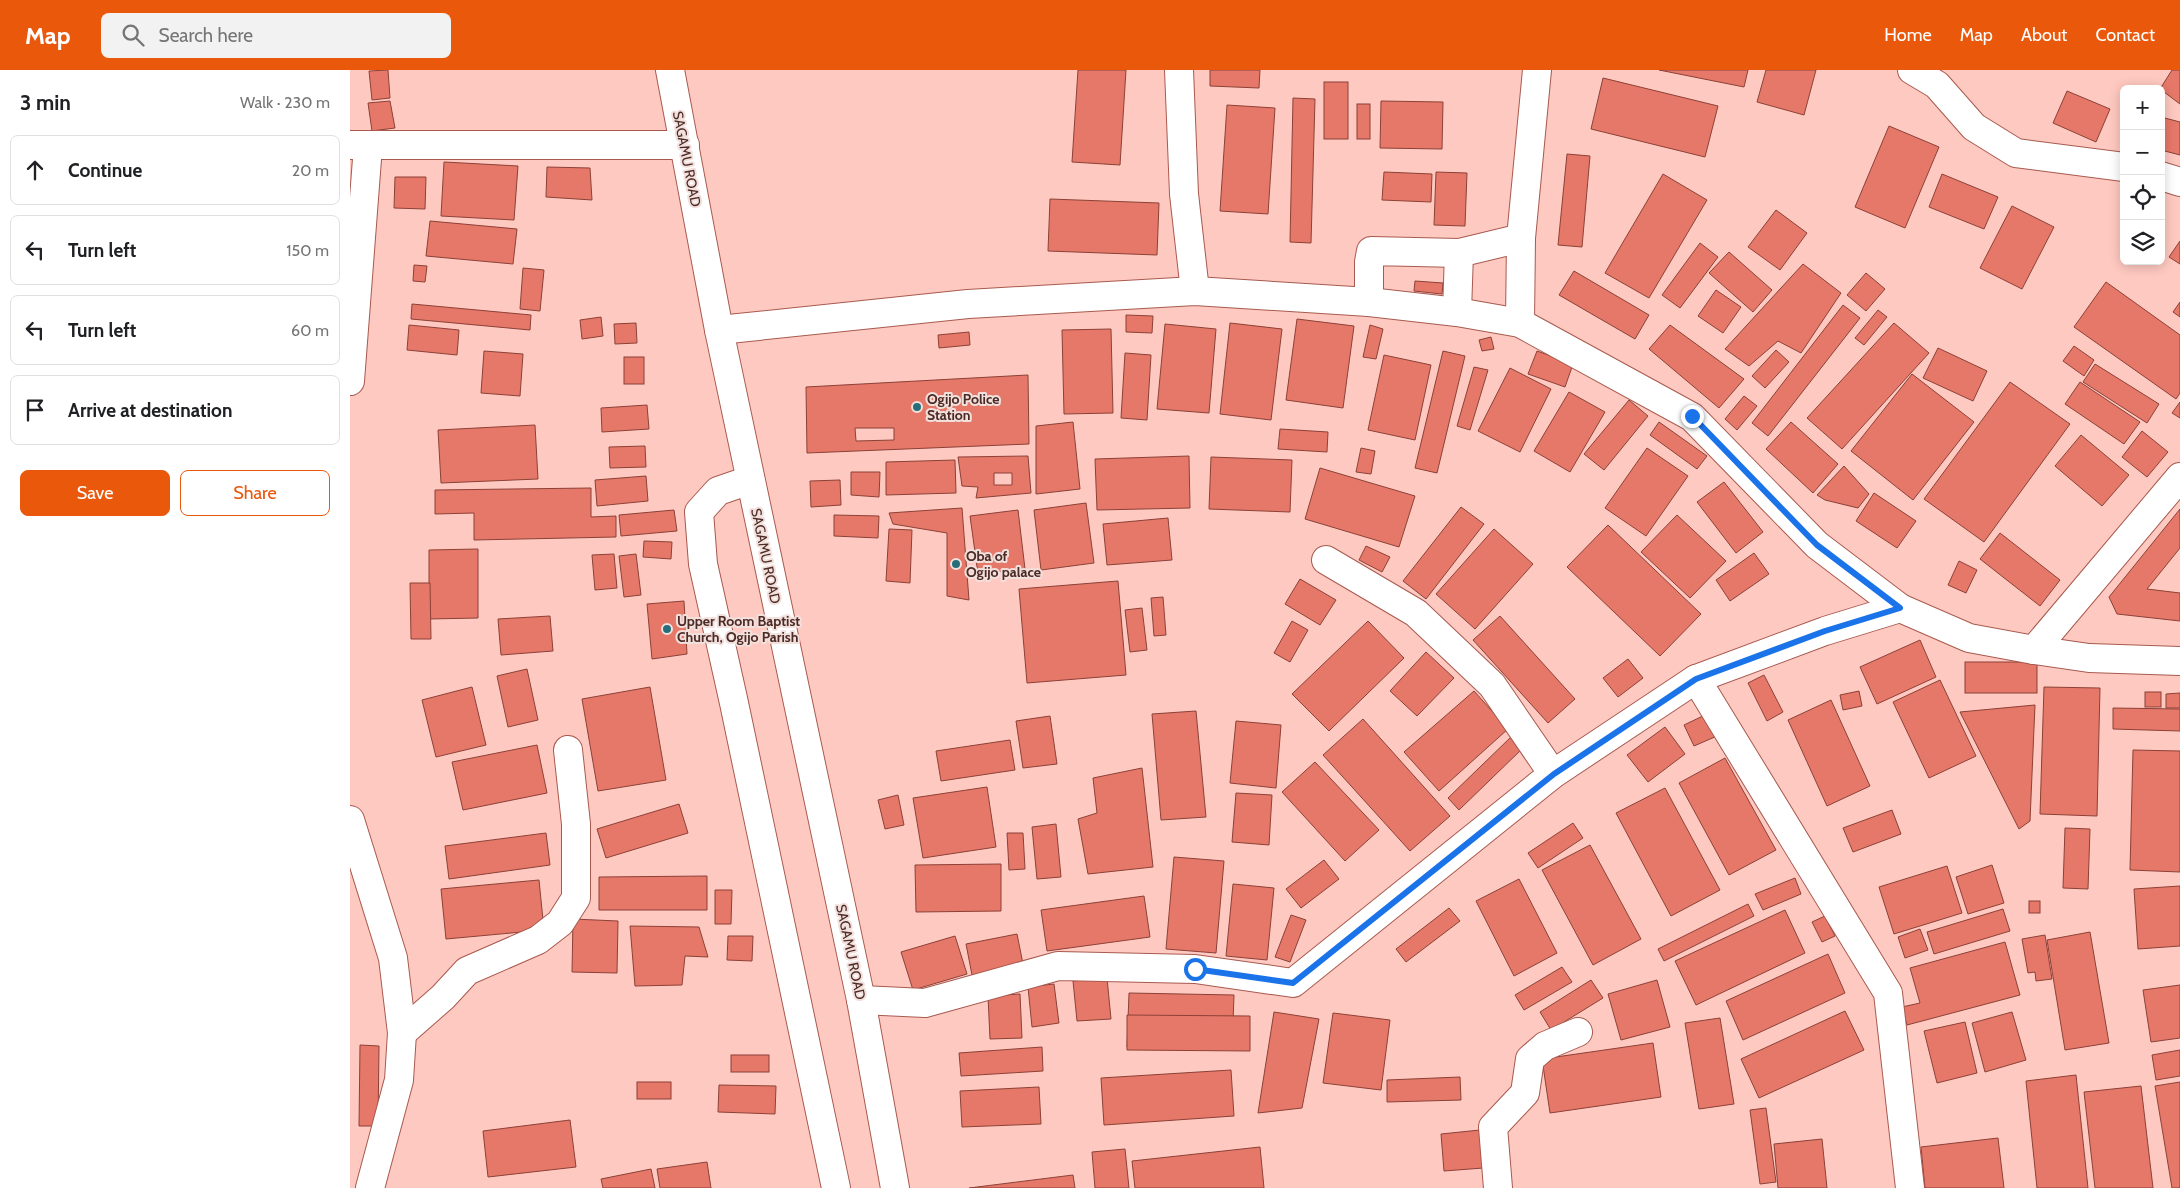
<!DOCTYPE html>
<html lang="en">
<head>
<meta charset="utf-8">
<style>
	:root { --surface:#fff; --page:#f2f2f2; --text:#202124; --muted:#757577; --line:#e0e0e0; --accent:#ea580c }
	body { margin:0; font-family:Cabin,sans-serif; background:var(--page); color:var(--text) }
	.controls { position:absolute; right:15px; top:15px; display:grid; overflow:hidden; border-radius:8px; box-shadow:0 2px 12px #0003 }
	.controls button { width:45px; height:45px; display:grid; place-items:center; padding:0; border:0; border-bottom:1px solid var(--line); background:var(--surface); color:var(--text); font:25px sans-serif }
	.stop { position:absolute; width:15px; height:15px; margin:-11px; border:4px solid #1a73e8; border-radius:50%; background:#fff }
	.stop.end { background:#1a73e8; border-color:#fff; box-shadow:0 1px 5px #0008 }
	.list { margin:0; padding:0; list-style:none }
	h2 { display:flex; justify-content:space-between; align-items:center; height:65px; margin:0; padding:0 20px; font-size:21px }
	h2 small { font-size:16px; font-weight:400; color:var(--muted) }
	.list li { display:grid; grid-template-columns:32px 1fr auto; gap:15px; align-items:center; box-sizing:border-box; height:70px; margin:0 10px 10px; padding:0 10px; border:1px solid var(--line); border-radius:8px }
	.list b { display:block; font-size:19px; white-space:nowrap }
	.list em { font-size:16px; font-style:normal; color:var(--muted) }
	.actions { display:flex; gap:10px; padding:15px 20px }
	.actions a { flex:1; padding:11px 0; border:1px solid var(--accent); border-radius:8px; text-align:center; font-size:18px; color:var(--accent) }
	.actions .main { background:var(--accent); color:#fff }
	.icon { flex:none; width:28px; height:28px; fill:none; stroke:currentColor; stroke-width:2; stroke-linecap:round; stroke-linejoin:round }
	.map { position:relative; flex:none; width:1830px; height:1118px; overflow:hidden }
	header { display:flex; align-items:center; gap:30px; box-sizing:border-box; height:70px; padding:0 25px; background:var(--accent); color:#fff }
	header strong { font-size:24px }
	nav { display:flex; gap:28px; margin-inline-start:auto; font-size:18px }
	.search { width:350px; height:45px; background:var(--page); display:flex; align-items:center; gap:12px; box-sizing:border-box; padding:0 18px; border-radius:8px; color:var(--muted); font-size:19px }
	main { display:flex }
	aside { flex:1; background:var(--surface) }
	.map>svg:first-child { display:block }
	.building { fill:#e67869; stroke:#8c4137; fill-rule:evenodd }
	.lines { fill:none; stroke-linecap:round; stroke-linejoin:round }
	.minor-casing { stroke:#a85a4f; stroke-width:30 }
	.highway-casing { stroke:#a85a4f; stroke-width:30 }
	.minor { stroke:#fff; stroke-width:28 }
	.highway { stroke:#fff; stroke-width:28 }
	.route { stroke:#1a73e8; stroke-width:6 }
	.poi-dot { fill:#266f7a; stroke:#f2e0dd; stroke-width:2 }
	.labels { text-anchor:middle; dominant-baseline:central; stroke-width:4; stroke-linejoin:round; paint-order:stroke }
	.street-label { font-size:14px; fill:#4c2a25; stroke:#f2e0dd }
	.poi-label { font-size:14px; font-weight:bold; fill:#4c2a25; stroke:#f2e0dd; text-anchor:start }
</style>
</head>
<body>
<header>
<strong>Map</strong>
<div class="search"><svg class="icon" aria-label="search" viewBox="0 0 24 24"><circle cx="10" cy="10" r="6"/><path d="M15 15l6 6"/></svg>Search here</div>
<nav><a>Home</a><a>Map</a><a>About</a><a>Contact</a></nav>
</header>
<main>
<aside>
<h2>3 min<small>Walk · 230 m</small></h2>
<ul class="list">
<li><svg class="icon" aria-label="ahead" viewBox="0 0 24 24"><path d="M12 20V5M6 11l6-6 6 6"/></svg><div><b>Continue</b></div><em>20 m</em></li>
<li><svg class="icon" aria-label="left" viewBox="0 0 24 24"><path d="M17 20v-9H6M10 6l-5 5 5 5"/></svg><div><b>Turn left</b></div><em>150 m</em></li>
<li><svg class="icon" aria-label="left" viewBox="0 0 24 24"><path d="M17 20v-9H6M10 6l-5 5 5 5"/></svg><div><b>Turn left</b></div><em>60 m</em></li>
<li><svg class="icon" aria-label="arrive" viewBox="0 0 24 24"><path d="M6 21V4h12l-3 4 3 4H6"/></svg><div><b>Arrive at destination</b></div></li>
</ul>
<div class="actions"><a class="main">Save</a><a>Share</a></div>
</aside>
<div class="map">
<svg width="1830" height="1118" viewBox="0 0 1830 1118">
	<rect width="100%" height="100%" fill="#fec9c0"/>
	<g class="building">
		<path d="M38,0L40,28L22,30L19,1Z"/>
		<path d="M728,0H776L770,95L722,92Z"/>
		<path d="M860,0H910L909,18L860,16Z"/>
		<path d="M1309,0H1398L1394,17Z"/>
		<path d="M1416,0H1466L1454,45L1407,32Z"/>
		<path d="M1822,0H1830V34L1810,19Z"/>
		<path d="M1253,8L1368,36L1355,87L1241,59Z"/>
		<rect x="974" y="12" width="24" height="57"/>
		<path d="M1717,21L1760,39L1746,72L1703,53Z"/>
		<path d="M943,28L965,29L961,173L940,172Z"/>
		<path d="M40,31L45,58L22,61L18,33Z"/>
		<path d="M1031,31L1093,32L1092,79L1030,78Z"/>
		<rect x="1007" y="34" width="13" height="35"/>
		<path d="M877,35L925,38L918,144L870,141Z"/>
		<path d="M1811,47L1830,52V85L1811,80Z"/>
		<path d="M1539,56L1589,77L1555,158L1505,137Z"/>
		<path d="M1217,84L1240,86L1232,177L1208,175Z"/>
		<path d="M94,92L168,96L164,150L91,146Z"/>
		<path d="M197,97L240,98L242,130L196,127Z"/>
		<path d="M1034,102L1082,104L1081,132L1032,130Z"/>
		<path d="M1086,102L1117,103L1115,156L1084,155Z"/>
		<path d="M1313,104L1357,130L1299,228L1255,203Z"/>
		<path d="M1592,104L1648,127L1634,159L1579,137Z"/>
		<path d="M45,107H76L75,139L44,138Z"/>
		<path d="M700,129L809,133L807,185L698,181Z"/>
		<path d="M1662,136L1704,157L1672,219L1630,198Z"/>
		<path d="M1426,140L1457,163L1430,200L1398,177Z"/>
		<path d="M80,151L167,159L163,194L76,186Z"/>
		<path d="M1830,171V194L1819,187Z"/>
		<path d="M1350,173L1368,187L1330,238L1312,225Z"/>
		<path d="M1379,182L1422,220L1403,242L1359,203Z"/>
		<path d="M1453,194L1491,223L1451,283L1428,271L1399,296L1375,279Z"/>
		<path d="M64,195L77,196L75,212L63,211Z"/>
		<path d="M173,198L194,200L190,241L170,239Z"/>
		<path d="M1224,201L1299,245L1285,269L1209,225Z"/>
		<path d="M1516,203L1535,219L1516,241L1497,225Z"/>
		<path d="M1065,211L1093,213L1092,224L1064,221Z"/>
		<path d="M1756,212L1830,265V323L1826,329L1724,257Z"/>
		<path d="M1366,220L1391,237L1373,263L1348,246Z"/>
		<path d="M1830,232V247L1823,242Z"/>
		<path d="M62,234L181,245L180,260L61,249Z"/>
		<path d="M1493,235L1510,248L1418,366L1402,353Z"/>
		<path d="M1528,240L1537,247L1514,275L1505,268Z"/>
		<path d="M776,245L803,246L802,263L776,262Z"/>
		<path d="M251,247L253,266L232,269L230,250Z"/>
		<path d="M947,249L1004,256L993,338L936,330Z"/>
		<path d="M286,253L287,273L265,274L264,254Z"/>
		<path d="M880,253L932,259L921,350L870,344Z"/>
		<path d="M1544,253L1579,283L1492,379L1457,348Z"/>
		<path d="M815,254L866,259L859,343L807,339Z"/>
		<path d="M59,255L109,260L107,285L57,280Z"/>
		<path d="M1020,255L1033,259L1026,289L1013,287Z"/>
		<path d="M1320,255L1394,309L1369,338L1299,279Z"/>
		<path d="M761,259L763,343L714,344L712,260Z"/>
		<path d="M619,262L620,275L589,278L588,265Z"/>
		<path d="M1141,267L1144,279L1132,281L1129,270Z"/>
		<path d="M1724,276L1744,290L1734,306L1713,291Z"/>
		<path d="M1588,278L1637,301L1623,331L1573,308Z"/>
		<path d="M1426,280L1439,292L1415,318L1402,306Z"/>
		<path d="M134,281L173,284L170,326L131,323Z"/>
		<path d="M1093,281L1115,286L1087,403L1065,398Z"/>
		<path d="M1187,281L1223,294L1215,317L1178,304Z"/>
		<path d="M775,283L801,285L797,350L771,348Z"/>
		<path d="M1034,285L1081,295L1065,370L1018,360Z"/>
		<rect x="274" y="287" width="20" height="27"/>
		<path d="M1745,294L1809,334L1797,353L1733,312Z"/>
		<path d="M1124,297L1138,300L1120,360L1107,356Z"/>
		<path d="M1160,298L1201,319L1170,382L1128,361Z"/>
		<path d="M1562,304L1624,352L1563,430L1501,381Z"/>
		<path d="M678,305L679,374L457,383L456,317ZM505,358H544V370L506,371Z"/>
		<path d="M1660,312L1720,354L1634,472L1574,429Z"/>
		<path d="M1730,312L1790,352L1774,374L1715,334Z"/>
		<path d="M1219,322L1255,342L1220,402L1184,381Z"/>
		<path d="M1394,326L1407,336L1387,360L1375,349Z"/>
		<path d="M1279,330L1298,346L1254,400L1234,384Z"/>
		<path d="M1830,332V348L1822,343Z"/>
		<path d="M297,335L299,359L252,362L251,338Z"/>
		<path d="M723,352L730,419L686,424V356Z"/>
		<path d="M1309,352L1357,386L1347,399L1300,365Z"/>
		<path d="M1441,352L1488,394L1463,423L1416,379Z"/>
		<path d="M185,355L188,409L91,413L88,360Z"/>
		<path d="M930,359L978,362L977,382L928,379Z"/>
		<path d="M1792,361L1818,382L1797,407L1772,387Z"/>
		<path d="M1731,365L1779,405L1752,436L1705,396Z"/>
		<path d="M295,376L296,397L260,398L259,377Z"/>
		<path d="M1011,378L1025,381L1021,404L1006,402Z"/>
		<path d="M1297,378L1338,406L1296,466L1255,438Z"/>
		<path d="M678,386L681,423L626,428L628,417L612,416L608,387ZM644,403H662V415H644Z"/>
		<path d="M839,386L840,438L747,440L745,389Z"/>
		<path d="M861,387L942,390L940,442L859,439Z"/>
		<path d="M605,390L606,423L536,425V392Z"/>
		<path d="M1494,396L1519,424L1508,438L1475,430L1467,425Z"/>
		<path d="M970,398L1065,426L1049,477L955,449Z"/>
		<path d="M501,402H530L529,427L501,425Z"/>
		<path d="M296,406L298,431L247,436L245,410Z"/>
		<path d="M490,410L491,435L461,437L460,411Z"/>
		<path d="M1374,412L1413,462L1386,483L1347,432Z"/>
		<path d="M241,418V447L266,446V467L124,470V443L85,444V420Z"/>
		<path d="M1524,423L1566,451L1547,478L1506,451Z"/>
		<path d="M736,433L744,493L691,500L684,440Z"/>
		<path d="M1111,437L1134,454L1076,529L1053,511Z"/>
		<path d="M612,438L619,530L597,526V463L543,454L539,443Z"/>
		<path d="M1830,439V478L1797,519L1830,523V551L1767,544L1759,527Z"/>
		<path d="M324,440L327,461L271,466L269,445Z"/>
		<path d="M668,440L675,499L628,504L620,446Z"/>
		<path d="M484,445L529,446L528,468L484,466Z"/>
		<path d="M1327,445L1376,491L1340,528L1291,482Z"/>
		<path d="M818,448L822,490L757,495L753,454Z"/>
		<path d="M1258,455L1351,544L1310,586L1217,497Z"/>
		<path d="M539,459L562,460L560,513L536,511Z"/>
		<path d="M1144,459L1183,494L1125,559L1086,524Z"/>
		<path d="M1650,463L1710,510L1690,536L1630,489Z"/>
		<path d="M294,471L322,472L321,489L293,487Z"/>
		<path d="M1016,476L1040,487L1032,502L1009,490Z"/>
		<path d="M128,479V548L79,549V480Z"/>
		<path d="M1404,483L1419,504L1380,531L1366,510Z"/>
		<path d="M264,484L267,518L245,520L242,485Z"/>
		<path d="M286,484L291,525L274,527L269,486Z"/>
		<path d="M1609,491L1627,500L1616,523L1598,515Z"/>
		<path d="M950,509L986,530L970,555L935,534Z"/>
		<path d="M768,511L776,605L677,613L669,519Z"/>
		<path d="M60,513H80L81,569H61Z"/>
		<path d="M813,527L816,565L804,566L801,528Z"/>
		<path d="M334,531L337,584L302,589L297,534Z"/>
		<path d="M792,538L797,580L780,582L775,540Z"/>
		<path d="M200,546L203,581L151,585L148,549Z"/>
		<path d="M1150,546L1225,629L1198,653L1123,570Z"/>
		<path d="M942,551L958,560L940,592L924,583Z"/>
		<path d="M1018,551L1054,588L979,661L942,624Z"/>
		<path d="M1570,570L1586,607L1527,634L1510,597Z"/>
		<path d="M1076,582L1104,608L1067,646L1040,621Z"/>
		<path d="M1278,589L1293,608L1268,627L1253,608Z"/>
		<rect x="1615" y="592" width="72" height="31"/>
		<path d="M177,599L188,650L158,657L147,606Z"/>
		<path d="M1414,605L1433,642L1417,651L1398,613Z"/>
		<path d="M1590,610L1626,686L1579,708L1543,632Z"/>
		<path d="M122,617L136,675L86,687L72,630Z"/>
		<path d="M300,617L316,710L248,721L232,629Z"/>
		<path d="M1694,617L1750,618L1747,746L1690,744Z"/>
		<path d="M1124,621L1158,659L1089,721L1054,682Z"/>
		<path d="M1509,621L1512,636L1493,640L1490,625Z"/>
		<rect x="1795" y="622" width="16" height="15"/>
		<path d="M1830,623V638H1816V624Z"/>
		<path d="M1481,630L1520,716L1477,736L1438,650Z"/>
		<path d="M1685,635L1680,751L1669,759L1610,642Z"/>
		<path d="M1763,638L1830,639V661L1763,659Z"/>
		<path d="M846,641L856,747L811,750L802,644Z"/>
		<path d="M1357,644L1367,666L1344,676L1334,655Z"/>
		<path d="M700,646L707,694L673,698L666,651Z"/>
		<path d="M1013,649L1100,746L1060,781L973,685Z"/>
		<path d="M886,651L931,655L926,718L880,713Z"/>
		<path d="M1315,657L1335,684L1298,712L1277,685Z"/>
		<path d="M1162,666L1173,678L1109,740L1098,728Z"/>
		<path d="M660,670L665,700L591,711L586,681Z"/>
		<path d="M187,675L197,723L113,740L102,692Z"/>
		<path d="M1783,680L1830,681V802L1780,800Z"/>
		<path d="M1375,688L1426,780L1379,805L1329,713Z"/>
		<path d="M965,692L1029,760L995,791L932,722Z"/>
		<path d="M792,698L803,797L738,804L728,749L747,743L743,708Z"/>
		<path d="M637,717L646,777L573,788L563,728Z"/>
		<path d="M1315,718L1370,820L1321,846L1266,743Z"/>
		<path d="M886,723L922,725L919,775L882,772Z"/>
		<path d="M548,725L554,755L535,759L528,730Z"/>
		<path d="M329,734L338,763L256,788L247,759Z"/>
		<path d="M1542,740L1551,764L1503,782L1493,758Z"/>
		<path d="M1223,753L1233,768L1188,798L1178,783Z"/>
		<path d="M706,754L711,807L687,809L682,757Z"/>
		<path d="M1715,758L1740,759L1738,819L1713,818Z"/>
		<path d="M196,763L200,795L99,809L95,776Z"/>
		<path d="M657,763H673L675,799L659,800Z"/>
		<path d="M1240,775L1291,869L1243,895L1192,800Z"/>
		<path d="M824,787L874,791L866,883L816,879Z"/>
		<path d="M974,790L989,809L951,838L936,819Z"/>
		<path d="M651,794V841L566,842L565,795Z"/>
		<path d="M1642,795L1654,833L1618,844L1606,807Z"/>
		<path d="M1597,796L1612,843L1544,864L1529,817Z"/>
		<path d="M357,806V840H249V807Z"/>
		<path d="M1445,808L1451,824L1413,840L1405,824Z"/>
		<path d="M1169,809L1207,883L1164,906L1126,831Z"/>
		<path d="M189,810L194,860L96,869L91,819Z"/>
		<path d="M883,814L924,818L917,890L876,886Z"/>
		<path d="M1830,816V876L1788,879L1784,819Z"/>
		<path d="M365,820H382L381,854H365Z"/>
		<path d="M794,826L800,867L697,881L691,840Z"/>
		<rect x="1679" y="831" width="11" height="12"/>
		<path d="M1398,834L1404,846L1314,891L1308,879Z"/>
		<path d="M1099,838L1110,851L1056,892L1046,879Z"/>
		<path d="M1653,839L1660,861L1584,884L1577,862Z"/>
		<path d="M1435,840L1455,883L1346,935L1325,891Z"/>
		<path d="M941,845L956,850L940,892L925,887Z"/>
		<path d="M1475,846L1485,866L1472,872L1462,852Z"/>
		<path d="M223,849L268,851L267,903L222,902Z"/>
		<path d="M280,856L349,857L358,887L335,886L332,915L285,916Z"/>
		<path d="M1570,859L1578,880L1555,888L1548,867Z"/>
		<path d="M1740,862L1759,973L1715,980L1697,870Z"/>
		<path d="M667,864L673,894L622,905L616,874Z"/>
		<path d="M1695,865L1702,909L1686,911L1685,902L1678,903L1672,869Z"/>
		<path d="M378,866H403L402,891L377,890Z"/>
		<path d="M605,866L617,904L563,920L551,882Z"/>
		<path d="M1655,872L1670,925L1557,955L1552,937L1570,933L1560,898Z"/>
		<path d="M1478,884L1495,923L1393,970L1376,931Z"/>
		<path d="M1212,897L1222,912L1174,940L1165,925Z"/>
		<path d="M757,908L761,949L727,951L723,911Z"/>
		<path d="M1241,910L1253,928L1201,960L1190,942Z"/>
		<path d="M1307,910L1320,957L1271,970L1258,924Z"/>
		<path d="M704,914L709,953L682,957L678,917Z"/>
		<path d="M1830,915V968L1801,972L1793,920Z"/>
		<path d="M779,923L884,925L882,979L777,977Z"/>
		<path d="M670,924L672,968L640,969L638,926Z"/>
		<path d="M1495,941L1514,980L1409,1028L1391,989Z"/>
		<path d="M924,942L969,949L952,1038L908,1043Z"/>
		<path d="M1662,942L1676,990L1635,1002L1622,953Z"/>
		<path d="M983,943L1040,950L1031,1020L973,1013Z"/>
		<path d="M777,945L900,946V981L777,980Z"/>
		<path d="M1370,948L1384,1034L1349,1039L1335,953Z"/>
		<path d="M1615,952L1627,1003L1587,1013L1574,961Z"/>
		<path d="M1303,973L1311,1027L1200,1043L1192,989Z"/>
		<path d="M10,975L29,976L28,1056H9Z"/>
		<path d="M692,977L693,1001L611,1006L609,983Z"/>
		<path d="M1830,980V1006L1806,1010L1802,985Z"/>
		<rect x="381" y="985" width="38" height="17"/>
		<path d="M881,1000L884,1046L754,1055L751,1008Z"/>
		<path d="M1726,1005L1738,1118H1687L1676,1011Z"/>
		<path d="M1110,1007L1111,1030L1037,1032V1010Z"/>
		<rect x="287" y="1012" width="34" height="17"/>
		<path d="M1830,1012V1118H1822L1805,1016Z"/>
		<path d="M369,1015L426,1016L425,1044L368,1042Z"/>
		<path d="M1791,1016L1803,1118H1745L1734,1022Z"/>
		<path d="M689,1017L691,1054L612,1057L610,1021Z"/>
		<path d="M1416,1038L1426,1112L1410,1114L1400,1040Z"/>
		<path d="M220,1050L226,1097L138,1107L133,1061Z"/>
		<path d="M1130,1060L1133,1098L1094,1101L1091,1064Z"/>
		<path d="M1648,1068L1654,1118H1575L1571,1077Z"/>
		<path d="M1472,1069L1477,1118H1428L1424,1074Z"/>
		<path d="M910,1077L914,1118H785L782,1091Z"/>
		<path d="M775,1079L779,1118H745L742,1082Z"/>
		<path d="M357,1092L361,1118H310L307,1099Z"/>
		<path d="M301,1099L305,1118H253L251,1109Z"/>
		<path d="M723,1105L725,1118H619Z"/>
	</g>
	<g class="lines">
		<defs>
			<g id="minor">
				<path d="M829,0L834,124L845,221"/>
				<path d="M1562,0L1587,15L1624,57L1666,83L1774,97"/>
				<path d="M0,75H335"/>
				<path d="M1811,106L1830,112"/>
				<path d="M1019,232V192L1021,181L1109,183L1171,168"/>
				<path d="M1107,242L1109,183"/>
				<path d="M1170,253L1171,168L1187,0"/>
				<path d="M369,260L618,234L845,221L1019,232L1107,242L1170,253L1342,347L1467,475L1550,538L1619,568L1684,580L1739,588L1830,591"/>
				<path d="M0,311L18,76"/>
				<path d="M400,410L368,421L349,442L353,494L384,633L486,1118"/>
				<path d="M976,490L1066,543L1142,615L1203,704"/>
				<path d="M1684,580L1830,407"/>
				<path d="M1346,609L1538,923L1560,1118"/>
				<path d="M0,750L43,888L52,963L49,1010L20,1118"/>
				<path d="M511,930L575,933L708,896L845,899L943,913L1203,704L1346,609L1475,561L1550,538"/>
				<path d="M52,963L93,927L117,901L188,870L210,853L226,828V754L218,680"/>
				<path d="M1148,1118L1143,1057L1175,1023L1180,989L1195,976L1228,962"/>
			</g>
			<path id="highway" d="M320,0L369,260L511,930L545,1118"/>
		</defs>
		<use href="#minor" class="minor-casing"/>
		<use href="#highway" class="highway-casing"/>
		<use href="#minor" class="minor"/>
		<use href="#highway" class="highway"/>
	</g>
	<g class="lines">
		<path class="route" d="M845,899L943,913L1204,704L1346,609L1475,561L1550,538L1467,475L1342,346"/>
	</g>
	<g class="poi-dot">
		<circle cx="567" cy="337" r="5"/>
		<circle cx="606" cy="494" r="5"/>
		<circle cx="317" cy="559" r="5"/>
	</g>
	<g class="labels">
		<g class="street-label">
			<text transform="translate(337 89) rotate(79)">SAGAMU ROAD</text>
			<text transform="translate(416 486) rotate(78)">SAGAMU ROAD</text>
			<text transform="translate(501 882) rotate(78)">SAGAMU ROAD</text>
		</g>
		<g class="poi-label">
			<text x="577" y="329">Ogijo Police<tspan x="577" dy="16">Station</tspan></text>
			<text x="616" y="486">Oba of<tspan x="616" dy="16">Ogijo palace</tspan></text>
			<text x="327" y="551">Upper Room Baptist<tspan x="327" dy="16">Church, Ogijo Parish</tspan></text>
		</g>
	</g>
</svg>
<div class="controls">
<button>+</button>
<button>−</button>
<button><svg class="icon" aria-label="locate" viewBox="0 0 24 24"><circle cx="12" cy="12" r="6"/><path d="M12 2v4M12 18v4M2 12h4M18 12h4"/></svg></button>
<button><svg class="icon" aria-label="layers" viewBox="0 0 24 24"><path d="M12 4l9 5-9 5-9-5zM3 14l9 5 9-5"/></svg></button>
</div>
<div class="stop" style="left:845px;top:899px"></div>
<div class="stop end" style="left:1342px;top:346px"></div>
</div>
</main>
</body>
</html>
